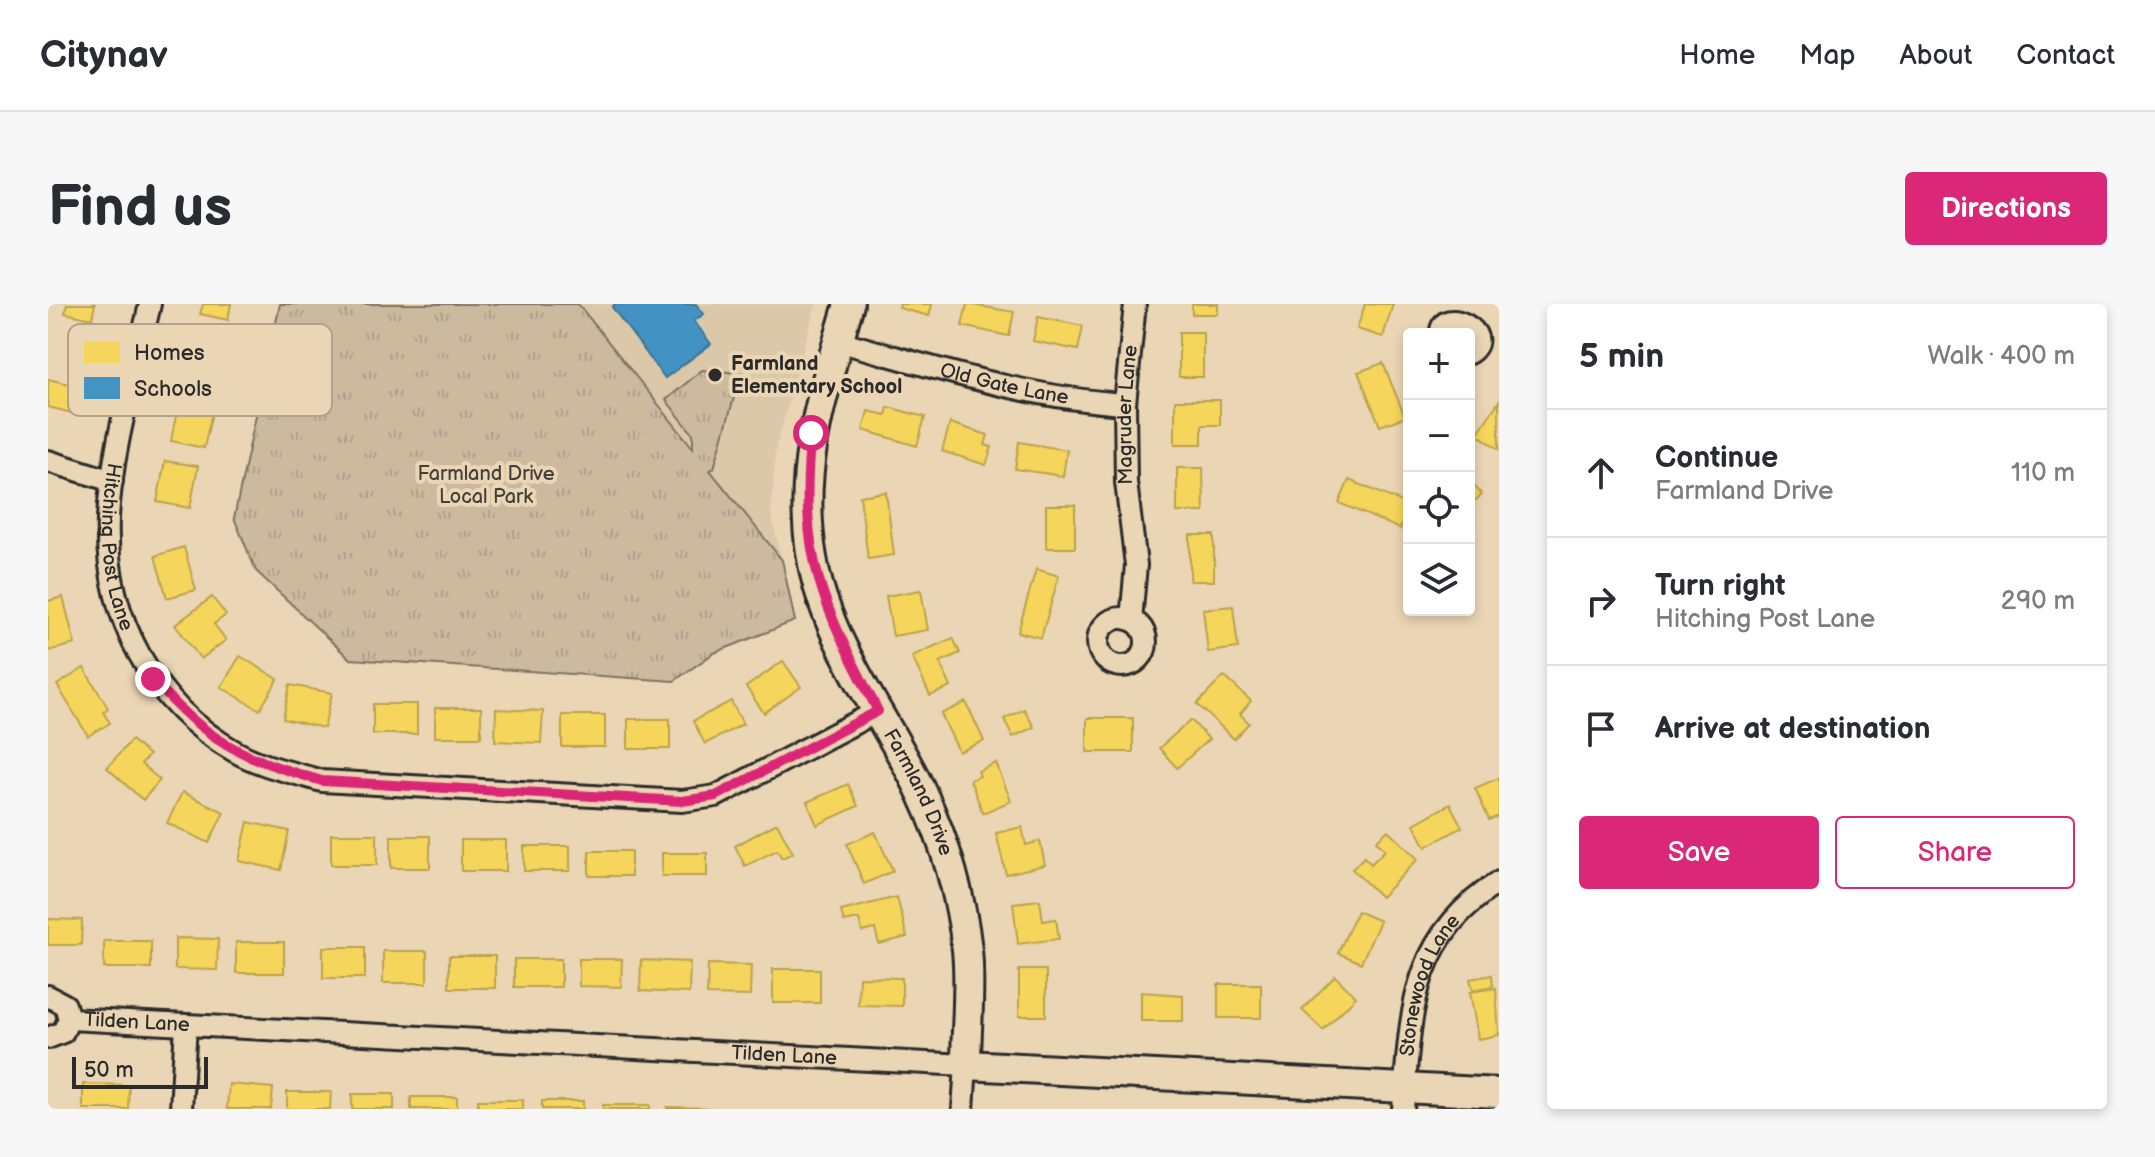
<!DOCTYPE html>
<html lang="en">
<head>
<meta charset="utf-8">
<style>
	:root { --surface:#fff; --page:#f7f7f7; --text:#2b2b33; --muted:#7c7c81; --line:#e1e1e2; --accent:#db2777 }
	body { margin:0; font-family:"Balsamiq Sans",sans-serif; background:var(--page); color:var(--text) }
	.controls { position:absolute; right:24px; top:24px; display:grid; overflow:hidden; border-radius:8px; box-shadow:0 4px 12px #0003 }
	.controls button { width:72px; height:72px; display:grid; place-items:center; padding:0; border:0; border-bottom:2px solid var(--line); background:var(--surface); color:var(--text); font:40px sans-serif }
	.scale { position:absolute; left:24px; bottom:20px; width:136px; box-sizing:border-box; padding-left:8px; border:4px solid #2b2b2b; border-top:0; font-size:22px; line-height:28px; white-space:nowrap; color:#2b2b2b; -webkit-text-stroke:6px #ead6b4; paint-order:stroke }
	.stop { position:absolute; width:24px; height:24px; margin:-18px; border:6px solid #db2777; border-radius:50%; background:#fff }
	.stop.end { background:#db2777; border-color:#fff; box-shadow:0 2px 8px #0008 }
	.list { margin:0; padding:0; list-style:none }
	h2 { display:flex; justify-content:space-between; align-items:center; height:104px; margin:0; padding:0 32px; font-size:34px }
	h2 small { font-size:26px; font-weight:400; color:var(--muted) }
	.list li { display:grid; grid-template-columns:52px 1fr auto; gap:24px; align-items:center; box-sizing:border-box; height:128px; padding:0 32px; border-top:2px solid var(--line) }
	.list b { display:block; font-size:30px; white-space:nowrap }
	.list p { margin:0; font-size:26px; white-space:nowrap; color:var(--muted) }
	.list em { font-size:26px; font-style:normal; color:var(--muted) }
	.actions { display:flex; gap:16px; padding:24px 32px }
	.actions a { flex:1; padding:18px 0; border:2px solid var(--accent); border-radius:8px; text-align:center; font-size:28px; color:var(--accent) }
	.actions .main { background:var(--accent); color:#fff }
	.icon { flex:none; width:44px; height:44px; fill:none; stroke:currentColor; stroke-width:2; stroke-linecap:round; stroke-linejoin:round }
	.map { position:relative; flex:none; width:1451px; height:805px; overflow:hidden; border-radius:8px }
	header { display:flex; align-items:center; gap:48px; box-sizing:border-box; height:112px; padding:0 40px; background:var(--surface); border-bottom:2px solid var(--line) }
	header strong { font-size:38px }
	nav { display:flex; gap:44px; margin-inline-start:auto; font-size:28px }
	.intro { display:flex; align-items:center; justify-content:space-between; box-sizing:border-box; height:192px; padding:0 48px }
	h1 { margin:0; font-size:56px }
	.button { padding:20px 36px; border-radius:8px; background:var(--accent); color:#fff; font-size:28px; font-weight:700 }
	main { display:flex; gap:48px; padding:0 48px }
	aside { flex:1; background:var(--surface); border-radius:8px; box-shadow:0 4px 12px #0003 }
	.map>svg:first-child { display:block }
	.built { fill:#dac8a9 }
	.park { fill:url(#park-tufts); stroke:#7b7264; stroke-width:2 }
	.homes { fill:#f6d55c; stroke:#b9a24d; stroke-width:2 }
	.schools { fill:#4393c3; stroke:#3c7495; stroke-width:2 }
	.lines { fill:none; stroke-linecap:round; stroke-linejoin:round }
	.street-casing { stroke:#2b2b2b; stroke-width:26 }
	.secondary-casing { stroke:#2b2b2b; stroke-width:34 }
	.street { stroke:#ead6b4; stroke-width:20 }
	.secondary { stroke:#ead6b4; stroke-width:28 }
	.route { stroke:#db2777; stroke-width:10 }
	.poi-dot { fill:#2b2b2b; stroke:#ead6b4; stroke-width:3 }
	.labels { text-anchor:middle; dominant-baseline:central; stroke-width:8; stroke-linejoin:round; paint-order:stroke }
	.poi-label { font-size:20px; font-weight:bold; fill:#2b2b2b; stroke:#ead6b4; text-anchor:start }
	.street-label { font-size:20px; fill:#2b2b2b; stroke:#ead6b4 }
	.park-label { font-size:20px; fill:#43403c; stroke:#ead6b4 }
	.key { fill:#ead6b4; stroke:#b1a38b; stroke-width:2 }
	.key-label { font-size:22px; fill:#2b2b2b }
</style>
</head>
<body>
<header>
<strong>Citynav</strong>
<nav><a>Home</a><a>Map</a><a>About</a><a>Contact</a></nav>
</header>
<div class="intro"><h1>Find us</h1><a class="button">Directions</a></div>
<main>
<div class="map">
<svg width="1451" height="805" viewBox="0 0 1451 805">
	<defs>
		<pattern id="park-tufts" width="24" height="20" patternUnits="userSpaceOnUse" patternTransform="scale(2)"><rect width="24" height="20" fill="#cbba9e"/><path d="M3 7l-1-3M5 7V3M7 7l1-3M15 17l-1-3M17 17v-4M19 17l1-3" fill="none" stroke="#aea088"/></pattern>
	</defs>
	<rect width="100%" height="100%" fill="#ead6b4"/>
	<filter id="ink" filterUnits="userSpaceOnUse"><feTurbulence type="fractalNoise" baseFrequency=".0125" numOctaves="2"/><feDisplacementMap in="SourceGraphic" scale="16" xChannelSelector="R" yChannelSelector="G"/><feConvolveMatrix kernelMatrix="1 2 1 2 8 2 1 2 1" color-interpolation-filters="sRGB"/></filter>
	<g filter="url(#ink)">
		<path class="built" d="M530,0H768L728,143L723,208L734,259Z"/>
		<path class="park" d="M232,0H530L645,144V130L618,96L654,66L693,69L666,164L662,166L734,256L747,317L666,349L626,377L302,355L208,267L186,214Z"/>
		<g class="homes">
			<path d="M19,0H47L44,15L17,9Z"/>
			<path d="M155,0H183L180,16L152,10Z"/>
			<path d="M852,0H884L881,12L851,4Z"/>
			<path d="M919,0L966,8L961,32L914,22Z"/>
			<rect x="1144" y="0" width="26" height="10"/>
			<path d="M1317,0H1345L1335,33L1309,25Z"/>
			<path d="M990,13L1035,22L1030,46L985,37Z"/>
			<rect x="1131" y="28" width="24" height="45"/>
			<path d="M1335,59L1357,113L1332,122L1310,68Z"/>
			<path d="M0,75L30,82L24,109L0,103Z"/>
			<path d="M132,92L166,99L156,144L123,137Z"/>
			<path d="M1127,96H1172V121H1154V140H1127Z"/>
			<path d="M1451,97V145L1429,130Z"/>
			<path d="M840,103L877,113L869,142L815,126L820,107L838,111Z"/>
			<path d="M902,119L940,131L937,141L944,143L938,161L894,147Z"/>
			<path d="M971,138L1019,146L1015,172L967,165Z"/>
			<path d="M117,157L150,162L142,204L109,198Z"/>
			<path d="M1129,164H1155L1156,208H1129Z"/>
			<path d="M1421,175L1434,191L1421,201Z"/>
			<path d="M1301,176L1361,201L1352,225L1291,199Z"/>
			<path d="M838,188L846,251L820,255L812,192Z"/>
			<rect x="998" y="201" width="29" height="43"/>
			<rect x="1142" y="231" width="24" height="46"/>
			<path d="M136,243L148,286L119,294L107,252Z"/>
			<path d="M988,265L1011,272L993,334L970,328Z"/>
			<path d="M873,286L880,326L845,332L838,292Z"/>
			<path d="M15,293L27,340L0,347V297Z"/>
			<path d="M164,293L178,311L166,320L178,336L153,355L127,321Z"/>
			<path d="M1185,302L1190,344L1160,348L1155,305Z"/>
			<path d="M905,334L912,349L892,358L903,383L882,392L864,352Z"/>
			<path d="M192,352L230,375L212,406L173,383Z"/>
			<path d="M735,357L753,383L716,409L698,383Z"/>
			<path d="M36,364L60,404L55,408L62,419L40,432L9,381Z"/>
			<path d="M1176,372L1203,397L1192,410L1201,419L1186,435L1149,400Z"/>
			<path d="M242,381L284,389L276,424L235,415Z"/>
			<path d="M683,397L695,420L657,440L645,417Z"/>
			<path d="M918,398L936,437L911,448L893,410Z"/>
			<rect x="325" y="400" width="44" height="30"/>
			<rect x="387" y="404" width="46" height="29"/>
			<path d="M448,405L495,407L493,439L447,437Z"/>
			<path d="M976,405L986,423L965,433L956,415Z"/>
			<rect x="514" y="411" width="43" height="32"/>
			<rect x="1039" y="414" width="46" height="34"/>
			<rect x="580" y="415" width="42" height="30"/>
			<path d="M1143,416L1161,435L1129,464L1111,444Z"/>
			<path d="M83,436L101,451L93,460L112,476L95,496L59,464Z"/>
			<path d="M948,459L963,497L935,509L922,476L932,472L930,467Z"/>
			<path d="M1451,474V512L1441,516L1427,484Z"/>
			<path d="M800,480L810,502L769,521L759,498Z"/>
			<path d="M134,488L176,508L161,539L119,519Z"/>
			<path d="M1402,500L1414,523L1378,543L1366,520Z"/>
			<path d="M200,518L241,527L233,566L191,557Z"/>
			<path d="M729,519L745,549L734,554L729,546L697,562L687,542Z"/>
			<path d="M974,523L978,541L992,537L997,561L958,570L948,529Z"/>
			<path d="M1340,526L1370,555L1333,593L1304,565L1316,553L1323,560L1337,546L1328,537Z"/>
			<path d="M827,528L845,567L816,580L799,540Z"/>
			<rect x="283" y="530" width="46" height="31"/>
			<rect x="343" y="532" width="39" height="32"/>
			<rect x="413" y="536" width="45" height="31"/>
			<rect x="476" y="542" width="46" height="25"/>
			<rect x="541" y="547" width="42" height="25"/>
			<rect x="614" y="549" width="45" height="23"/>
			<path d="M849,593L859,633L831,640L827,625L814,628L811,615L796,618L793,607Z"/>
			<path d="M992,596L995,617L1008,615L1011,635L970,640L965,599Z"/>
			<path d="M1309,607L1332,617L1313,659L1290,649Z"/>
			<path d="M0,615L34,616L33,641H0Z"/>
			<path d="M127,634L170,635L169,666L127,665Z"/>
			<rect x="56" y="637" width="47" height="27"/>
			<rect x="188" y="638" width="48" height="31"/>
			<rect x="275" y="643" width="42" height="31"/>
			<rect x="335" y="647" width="44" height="32"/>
			<rect x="401" y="652" width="46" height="32"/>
			<rect x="466" y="655" width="47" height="28"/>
			<path d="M531,655H574L573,683L531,682Z"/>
			<path d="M593,656L642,658L641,689L592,687Z"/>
			<path d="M660,660L703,661L702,692L659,691Z"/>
			<rect x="725" y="665" width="47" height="34"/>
			<rect x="971" y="666" width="27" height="46"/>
			<path d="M1444,671L1445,682L1425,686L1422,675Z"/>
			<path d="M1287,672L1308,693L1275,726L1254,706Z"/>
			<path d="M811,673L854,674V702L810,701Z"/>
			<rect x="1170" y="680" width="43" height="34"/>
			<path d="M1448,684L1451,731L1430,735L1422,688Z"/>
			<path d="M1093,688L1135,691V717H1093Z"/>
			<path d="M35,780L81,781L80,805H35Z"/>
			<path d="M181,780L225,784L223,805H179Z"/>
			<path d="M239,788H283L282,805H239Z"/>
			<rect x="304" y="790" width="42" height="15"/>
			<rect x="363" y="793" width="46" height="12"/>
			<rect x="430" y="796" width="45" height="9"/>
			<rect x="494" y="797" width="41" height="8"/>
			<rect x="555" y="801" width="47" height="4"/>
			<path d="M619,803L662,804V805H619Z"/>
		</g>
		<path class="schools" d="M648,0L656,10L646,17L663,40L617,74L564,3L567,0Z"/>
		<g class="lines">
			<defs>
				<g id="street">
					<path id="s1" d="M102,0C87,68 63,146 60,215C56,311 104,401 188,448C215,463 244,468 274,477L634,497L668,492L830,407"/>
					<path d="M1393,30C1391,0 1451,29 1421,49"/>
					<path id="s2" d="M790,37C885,63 978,94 1077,100"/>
					<path d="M0,157L64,177"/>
					<circle cx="1074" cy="338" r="24"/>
					<path id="s3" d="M1083,316L1088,261L1078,178L1077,100L1087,0"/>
					<path d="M0,692L17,701L21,715L15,728L0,734"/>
					<path id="s4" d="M21,715L918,761L915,805"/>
					<path d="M133,805L138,721"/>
					<path id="s5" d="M1355,805C1363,712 1361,634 1451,578"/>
				</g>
				<g id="secondary">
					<path id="s6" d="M801,0C776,87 748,162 764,254C778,339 838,413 874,489C897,538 913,592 919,646C923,683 918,723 918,761L1451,789"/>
				</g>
			</defs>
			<use href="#street" class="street-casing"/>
			<use href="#secondary" class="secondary-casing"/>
			<use href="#street" class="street"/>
			<use href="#secondary" class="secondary"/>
		</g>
	</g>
	<g class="lines" filter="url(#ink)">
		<path class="route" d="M105,375C159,439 196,454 274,477L634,497L668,492L830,407C774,301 750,252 763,129"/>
	</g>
	<circle class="poi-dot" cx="667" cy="71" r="8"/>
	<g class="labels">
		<g class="poi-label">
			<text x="683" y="60">Farmland<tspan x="683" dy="23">Elementary School</tspan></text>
		</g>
		<g class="street-label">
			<text stroke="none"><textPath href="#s2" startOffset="172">Old Gate Lane</textPath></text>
			<text stroke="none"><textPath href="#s3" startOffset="206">Magruder Lane</textPath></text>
			<text stroke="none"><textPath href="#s1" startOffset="248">Hitching Post Lane</textPath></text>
			<text stroke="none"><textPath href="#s6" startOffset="518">Farmland Drive</textPath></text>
			<text stroke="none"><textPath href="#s5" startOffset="128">Stonewood Lane</textPath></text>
			<text stroke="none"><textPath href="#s4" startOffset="68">Tilden Lane</textPath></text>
			<text stroke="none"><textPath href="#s4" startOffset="716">Tilden Lane</textPath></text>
		</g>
		<g class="park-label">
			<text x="438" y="170">Farmland Drive<tspan x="438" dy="23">Local Park</tspan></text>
		</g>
	</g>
	<rect x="20" y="20" width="264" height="92" rx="12" class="key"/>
	<rect x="36" y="37" width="36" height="22" fill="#f6d55c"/>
	<rect x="36" y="73" width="36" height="22" fill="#4393c3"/>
	<g class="key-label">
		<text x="86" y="56">Homes</text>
		<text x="86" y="92">Schools</text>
	</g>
</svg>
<div class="controls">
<button>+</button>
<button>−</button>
<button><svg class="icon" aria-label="locate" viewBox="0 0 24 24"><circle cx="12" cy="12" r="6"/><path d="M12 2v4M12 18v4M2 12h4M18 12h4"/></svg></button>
<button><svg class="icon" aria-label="layers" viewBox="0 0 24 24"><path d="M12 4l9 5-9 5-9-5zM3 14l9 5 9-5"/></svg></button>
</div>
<div class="scale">50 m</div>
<div class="stop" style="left:763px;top:129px"></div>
<div class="stop end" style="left:105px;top:375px"></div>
</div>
<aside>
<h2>5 min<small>Walk · 400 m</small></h2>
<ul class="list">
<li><svg class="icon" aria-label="ahead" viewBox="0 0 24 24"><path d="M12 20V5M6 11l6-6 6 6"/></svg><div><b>Continue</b><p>Farmland Drive</p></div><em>110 m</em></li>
<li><svg class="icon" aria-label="right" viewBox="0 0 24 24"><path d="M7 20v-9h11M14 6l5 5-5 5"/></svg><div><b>Turn right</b><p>Hitching Post Lane</p></div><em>290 m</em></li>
<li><svg class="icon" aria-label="arrive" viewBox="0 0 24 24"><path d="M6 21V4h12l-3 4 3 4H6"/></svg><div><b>Arrive at destination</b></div></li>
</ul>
<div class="actions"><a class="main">Save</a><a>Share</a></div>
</aside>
</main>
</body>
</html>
